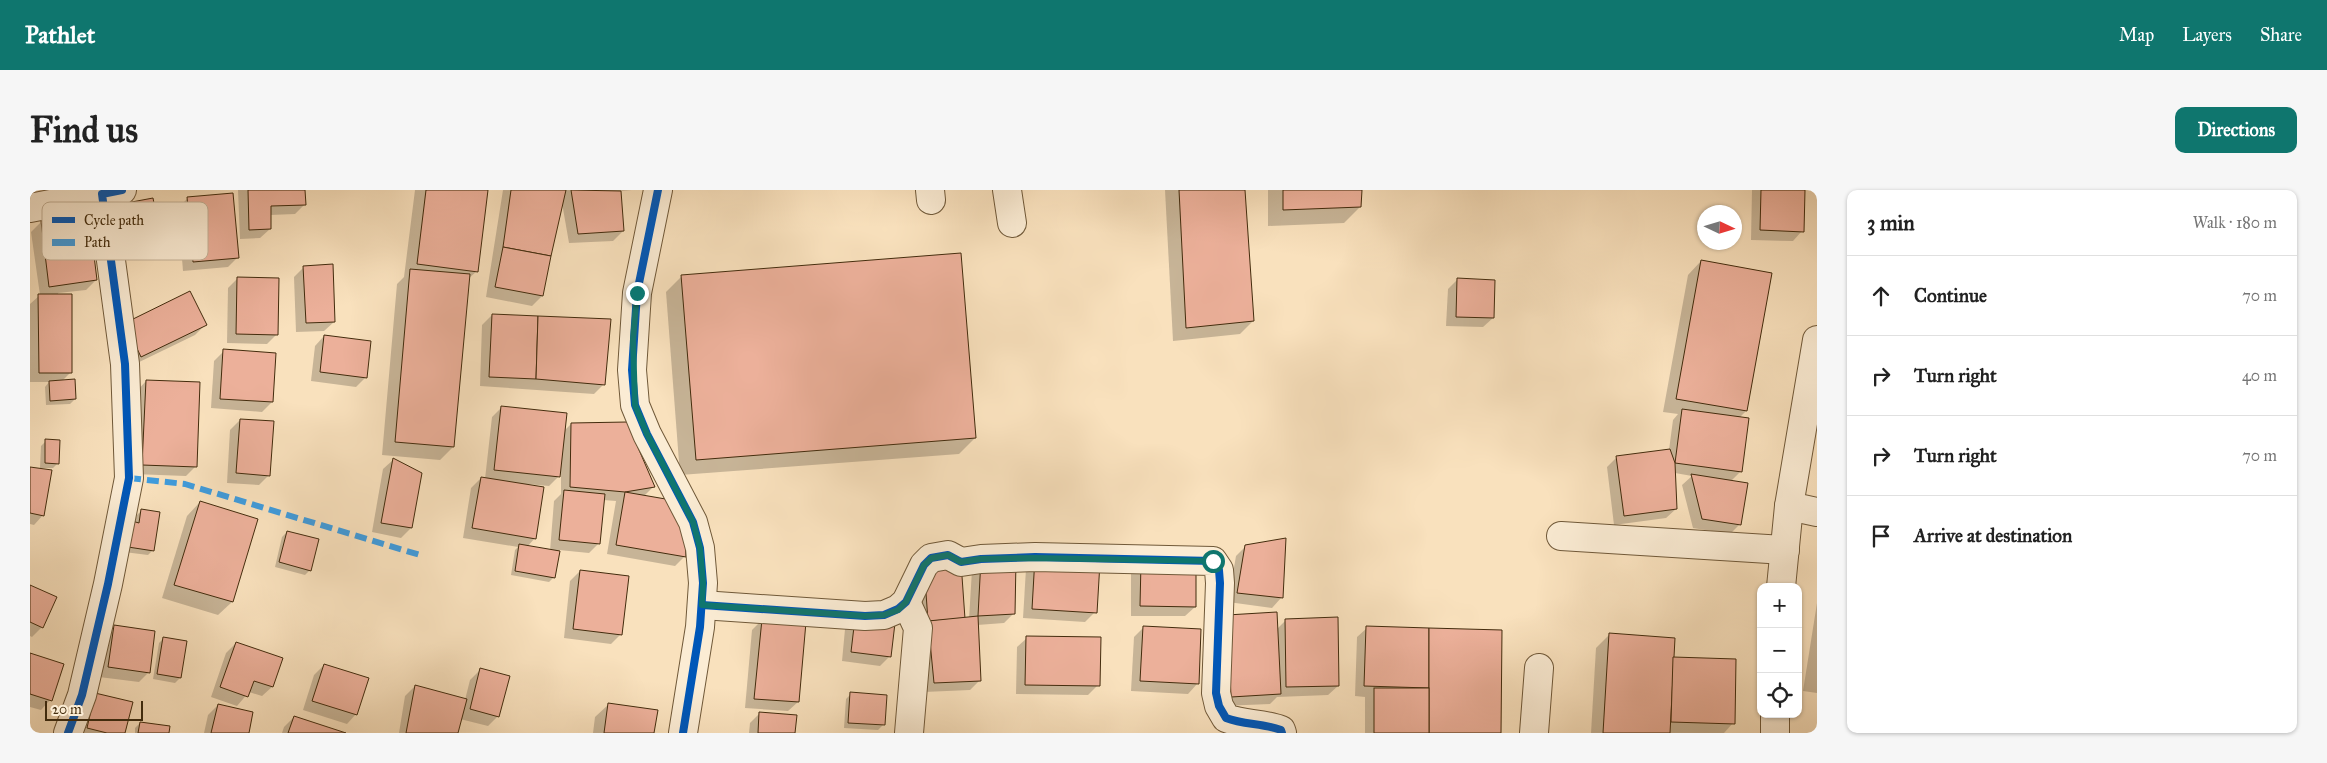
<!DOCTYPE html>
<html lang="en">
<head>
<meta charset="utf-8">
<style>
	:root { --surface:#fff; --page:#f6f6f6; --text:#222; --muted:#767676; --line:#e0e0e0; --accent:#0f766e }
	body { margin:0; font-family:"IM FELL Great Primer",serif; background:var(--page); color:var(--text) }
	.controls { position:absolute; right:15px; bottom:15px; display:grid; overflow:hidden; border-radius:10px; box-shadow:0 1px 4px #0004 }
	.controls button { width:45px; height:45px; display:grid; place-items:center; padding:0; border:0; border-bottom:1px solid var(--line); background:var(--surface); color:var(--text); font:25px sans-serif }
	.compass { position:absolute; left:1667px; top:15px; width:45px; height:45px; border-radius:50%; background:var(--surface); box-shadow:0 1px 4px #0004; rotate:94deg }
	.scale { position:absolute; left:15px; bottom:12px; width:98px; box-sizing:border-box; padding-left:5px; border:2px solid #432c0d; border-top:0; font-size:14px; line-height:18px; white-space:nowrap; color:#432c0d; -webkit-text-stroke:4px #fbecd4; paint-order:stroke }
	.stop { position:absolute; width:15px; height:15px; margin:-11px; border:4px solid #0f766e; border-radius:50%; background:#fff }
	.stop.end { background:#0f766e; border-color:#fff; box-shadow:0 1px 5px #0008 }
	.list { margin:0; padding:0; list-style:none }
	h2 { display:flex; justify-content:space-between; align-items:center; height:65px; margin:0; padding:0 20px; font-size:21px }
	h2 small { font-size:16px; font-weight:400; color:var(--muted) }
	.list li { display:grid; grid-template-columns:32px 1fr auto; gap:15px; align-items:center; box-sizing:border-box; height:80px; padding:0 20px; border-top:1px solid var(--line) }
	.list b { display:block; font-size:19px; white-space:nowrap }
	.list em { font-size:16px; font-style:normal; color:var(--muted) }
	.icon { flex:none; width:28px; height:28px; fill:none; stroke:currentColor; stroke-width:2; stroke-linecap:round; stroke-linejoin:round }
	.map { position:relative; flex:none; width:1787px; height:543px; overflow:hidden; border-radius:10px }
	header { display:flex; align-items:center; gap:30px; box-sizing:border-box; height:70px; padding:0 25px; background:var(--accent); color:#fff }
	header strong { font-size:24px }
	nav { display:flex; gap:28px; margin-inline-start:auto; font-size:18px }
	.intro { display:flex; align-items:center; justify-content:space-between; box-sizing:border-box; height:120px; padding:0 30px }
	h1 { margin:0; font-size:35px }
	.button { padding:12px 22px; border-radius:10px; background:var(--accent); color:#fff; font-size:18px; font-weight:700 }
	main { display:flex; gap:30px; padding:0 30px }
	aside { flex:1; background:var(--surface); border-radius:10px; box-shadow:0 1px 4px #0004 }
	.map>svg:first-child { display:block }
	.shadow { fill:#0003; fill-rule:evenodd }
	.building { fill:#ecb09a; stroke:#432c0d }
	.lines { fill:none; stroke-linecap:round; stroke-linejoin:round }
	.minor-casing { stroke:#705939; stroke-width:30 }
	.minor { stroke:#fbecd4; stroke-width:28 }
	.quiet { stroke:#3f9cde; stroke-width:6; stroke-dasharray:12 6; stroke-linecap:butt }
	.cycleway-casing { stroke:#fbecd4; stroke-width:11 }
	.cycleway { stroke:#0057b8; stroke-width:8 }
	.route { stroke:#0f766e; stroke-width:6 }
	.key { fill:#fbecd4; stroke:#c4b298; stroke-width:1 }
	.key-label { font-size:14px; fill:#432c0d }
</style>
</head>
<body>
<header>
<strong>Pathlet</strong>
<nav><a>Map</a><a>Layers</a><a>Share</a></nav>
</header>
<div class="intro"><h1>Find us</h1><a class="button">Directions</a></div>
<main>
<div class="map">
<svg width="1787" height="543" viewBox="0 0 1787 543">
	<rect width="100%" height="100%" fill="#f9e1bd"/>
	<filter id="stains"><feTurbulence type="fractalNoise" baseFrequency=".004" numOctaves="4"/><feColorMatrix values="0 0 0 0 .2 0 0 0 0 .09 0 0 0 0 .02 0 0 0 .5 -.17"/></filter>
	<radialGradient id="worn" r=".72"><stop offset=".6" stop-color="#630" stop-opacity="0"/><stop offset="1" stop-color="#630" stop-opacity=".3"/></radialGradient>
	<g class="shadow">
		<path d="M208,0H274L275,14L265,24L240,25V39L230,48L210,49Z"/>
		<path d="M385,0H457L447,81L438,89L423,257L410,270L352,265L367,94L374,87Z"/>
		<path d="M473,0H602L590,1L593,41L583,51L539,53L532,13L512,106L502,116L456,107Z"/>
		<path d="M1135,0H1214L1223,131L1210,144L1143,151Z"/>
		<path d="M1238,0H1330V17L1314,33L1238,36Z"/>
		<path d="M1722,0H1774L1772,41L1763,51L1721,50Z"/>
		<path d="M158,8L208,67L198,77L153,81L148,18Z"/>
		<path d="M11,32L66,90L56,100L28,103L40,183L32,191L45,209L40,214L16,215L15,197L19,192H0V114L10,105L1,42Z"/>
		<path d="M1671,71L1716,221L1709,228L1711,281L1700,292L1710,334L1700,344L1663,338L1652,295L1662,286L1645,283L1646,319L1636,328L1584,335L1577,277L1587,267L1639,260L1643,230L1648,224L1633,222L1658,85Z"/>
		<path d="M274,77L304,132L294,141L266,142L264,87Z"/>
		<path d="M652,86L945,248L929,264L650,285L636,102Z"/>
		<path d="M208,88L247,144L237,154L197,153L198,98Z"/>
		<path d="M1428,89L1463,128L1453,137L1416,136L1418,99Z"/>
		<path d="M462,125L574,194L564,204L450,196L452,135Z"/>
		<path d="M175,135L165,145L101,176L85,144Z"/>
		<path d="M294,146L336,187L326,197L281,191L285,156Z"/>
		<path d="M194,161L242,212L232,222L181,218L184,171Z"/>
		<path d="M116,191L166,276L156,286L103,284L107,201Z"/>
		<path d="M471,218L534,241L541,234L623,297L614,306L655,366L645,376L577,364L586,311L573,310L569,353L559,363L529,360L524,387L519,392L481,385L485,360L488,357L433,348L441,298L451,288L455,289L462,227ZM531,284V304L524,311L520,361L497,357L505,348L497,294L519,296Z"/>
		<path d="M210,230L239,285L229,295L197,293L200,240Z"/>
		<path d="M16,251L28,273L23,278H10L11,256Z"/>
		<path d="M363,270L391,283L381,338L371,348L342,342L353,279Z"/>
		<path d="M0,278L13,325L4,335L0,334Z"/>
		<path d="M170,312L202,412L188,425L132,408L157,326Z"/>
		<path d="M112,320L123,360L118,365L94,362L107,325Z"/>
		<path d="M257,342L280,380L275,385L245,377L252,347Z"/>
		<path d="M1254,350L1251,408L1242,418L1198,412L1206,366L1216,356Z"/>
		<path d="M1006,369L1065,422L1055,432L993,428L996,379Z"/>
		<path d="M952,370L984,423L974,433L947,435L949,491L940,500L894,502L885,386L933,430L939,429L942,380Z"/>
		<path d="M1111,373L1165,417L1155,426H1101V383Z"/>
		<path d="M550,381L591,444L581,454L534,448L540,391Z"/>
		<path d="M0,396L12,437L2,447L0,446Z"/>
		<path d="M1787,413V503L1773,501Z"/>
		<path d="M732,430L768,512L758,521L715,518L722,440Z"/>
		<path d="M825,430L860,466L850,476L812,471L815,439Z"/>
		<path d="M1256,430L1308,496L1298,505L1247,507L1240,514L1192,516L1188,436L1247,439Z"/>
		<path d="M84,437L119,482L109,492L69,487L74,447Z"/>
		<path d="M1114,437L1167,494L1158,504L1101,501L1104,447Z"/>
		<path d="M1337,438L1470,543H1335V507L1325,506L1327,447Z"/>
		<path d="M1580,444L1642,468L1703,533L1694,543H1561L1566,458Z"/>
		<path d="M134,448L150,488L145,493L123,489L129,453Z"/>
		<path d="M997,448L1068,495L1058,505L986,504L987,457Z"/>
		<path d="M206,453L251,469L242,497L232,506L219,502L207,516L181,507L196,463Z"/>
		<path d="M0,464L20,510L11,520L0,517Z"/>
		<path d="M294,475L326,524L317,534L273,520L284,485Z"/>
		<path d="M450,480L468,526L458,536L430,529L427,543H369L375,506L385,496L435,510L440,490Z"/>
		<path d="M821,504L855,506L853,535L848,540L814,538L816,509Z"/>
		<path d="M56,514L94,543H49Z"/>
		<path d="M579,514L623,543H563L565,527Z"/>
		<path d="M188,515L217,543H174L178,525Z"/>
		<path d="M730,523L764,543H719L720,533Z"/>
		<path d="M264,527L313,543H252L254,537Z"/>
		<path d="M110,533L138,543H105V538Z"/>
	</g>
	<g class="building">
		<path d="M218,0H275L276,15L241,16V39L219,40Z"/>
		<path d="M396,0H458L448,82L387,74Z"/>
		<path d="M481,0H536L521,66L473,57Z"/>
		<path d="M541,0L591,1L594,41L548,44Z"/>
		<path d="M1149,0H1215L1224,131L1156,138Z"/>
		<path d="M1253,0H1332L1331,17L1253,20Z"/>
		<path d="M1731,0H1775L1774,42L1730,40Z"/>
		<path d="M203,3L209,68L163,72L157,7Z"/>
		<path d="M123,8L131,51L98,57L91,14Z"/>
		<path d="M59,25L67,90L19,97L11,31Z"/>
		<path d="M473,57L521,66L513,106L465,97Z"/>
		<path d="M931,63L946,248L666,270L651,85Z"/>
		<path d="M1671,70L1742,83L1717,221L1646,209Z"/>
		<path d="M303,74L305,132L276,133L273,76Z"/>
		<path d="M380,79L440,84L424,257L365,252Z"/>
		<path d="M207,87L249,88L248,145L206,144Z"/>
		<path d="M1427,88L1465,90L1464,128L1426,127Z"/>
		<path d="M160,101L177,135L111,167L95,133Z"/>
		<path d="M8,104H42V183H9Z"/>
		<path d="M462,124L508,126L506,189L459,187Z"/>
		<path d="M508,126L581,129L575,195L506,189Z"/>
		<path d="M294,145L341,151L337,188L290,182Z"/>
		<path d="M193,159L246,163L243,212L190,209Z"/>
		<path d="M45,189L46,209L20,211L19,191Z"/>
		<path d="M116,190L170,192L167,277L112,275Z"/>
		<path d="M471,216L537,223L530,287L464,280Z"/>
		<path d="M1652,219L1719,228L1712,282L1645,273Z"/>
		<path d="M210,229L244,231L240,286L206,283Z"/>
		<path d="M597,232L625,297L595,302L540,297L541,233Z"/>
		<path d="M15,249L30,250L29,274L15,273Z"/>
		<path d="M1640,259L1645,273L1647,319L1594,326L1586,266Z"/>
		<path d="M363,268L392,283L382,338L351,333Z"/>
		<path d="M0,277L22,280L14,326L0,323Z"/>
		<path d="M1661,284L1718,293L1711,335L1672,329Z"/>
		<path d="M451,287L514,297L506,349L442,338Z"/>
		<path d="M534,300L575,304L570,354L529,350Z"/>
		<path d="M595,302L653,312L656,367L586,355Z"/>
		<path d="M170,311L228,329L203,412L144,395Z"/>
		<path d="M111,319L130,322L124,361L98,357L102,331L109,333Z"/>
		<path d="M257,341L289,349L281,381L249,372Z"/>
		<path d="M1256,348L1253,408L1207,403L1215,355Z"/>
		<path d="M489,354L530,361L525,388L485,381Z"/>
		<path d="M1005,367L1070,372L1067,423L1002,419Z"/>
		<path d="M951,369L986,370L985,424L948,426Z"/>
		<path d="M931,372L935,429L898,431L894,375Z"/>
		<path d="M1111,372H1166V417L1110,416Z"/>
		<path d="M550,380L599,386L592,445L543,439Z"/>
		<path d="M0,395L27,407L13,438L0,432Z"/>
		<path d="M1247,422L1251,504L1201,507L1197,425Z"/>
		<path d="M948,426L951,491L904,493L898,431Z"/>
		<path d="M1308,427L1309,496L1256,497L1255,429Z"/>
		<path d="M825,428L865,433L861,467L821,462Z"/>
		<path d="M732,429L776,432L769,512L724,509Z"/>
		<path d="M84,435L125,441L120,483L78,477Z"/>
		<path d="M1113,436L1171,439L1169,494L1110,491Z"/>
		<path d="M1336,436L1399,438V498L1334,496Z"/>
		<path d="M1399,438L1472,440L1471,543H1399Z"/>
		<path d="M1579,443L1645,448L1640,543H1573Z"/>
		<path d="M996,446L1071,447L1070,496L995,495Z"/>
		<path d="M133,447L157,451L151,488L127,484Z"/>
		<path d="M206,452L253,468L243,497L224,491L218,507L190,497Z"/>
		<path d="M0,463L34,474L22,511L0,504Z"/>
		<path d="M1643,467L1706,469L1705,534L1641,532Z"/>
		<path d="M294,474L339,488L327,525L282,511Z"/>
		<path d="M450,478L480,486L469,527L440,519Z"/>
		<path d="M385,495L437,509L428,543H376Z"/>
		<rect x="1344" y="498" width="55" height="45"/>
		<path d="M820,502L857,505L855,535L818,533Z"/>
		<path d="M65,503L103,512L95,543H77L57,538Z"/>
		<path d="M578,513L628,520L624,543H574Z"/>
		<path d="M188,514L223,522L219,543H181Z"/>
		<path d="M729,522L767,525L765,543H728Z"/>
		<path d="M264,526L316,543H258Z"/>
		<path d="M110,532L140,536L139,543H108Z"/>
	</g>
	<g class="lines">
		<defs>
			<g id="minor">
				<path d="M628,0L607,103L602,180L605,215L617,244L663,332L670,358L673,393L670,437L653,543"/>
				<path d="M900,0L901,10"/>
				<path d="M977,0L982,33"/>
				<path d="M0,18L72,4"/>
				<path d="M1759,316L1787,322"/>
				<path d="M1531,346L1755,360"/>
				<path d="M1751,397L1759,316L1787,150"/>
				<path d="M876,412L888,438L879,543"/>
				<path d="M672,415L835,426L854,425L868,419L876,412L894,375L901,368L918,365L931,372L951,369L1005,367L1183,371L1189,380L1190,393L1186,503L1189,516L1196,528C1214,535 1233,533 1251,540L1252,543"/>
				<path d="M38,543L52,505L78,394L99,288L95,174L72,4L92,0"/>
				<path d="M1504,543L1509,478"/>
				<path d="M1745,543V524"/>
			</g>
		</defs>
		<use href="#minor" class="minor-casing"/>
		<use href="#minor" class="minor"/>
		<path class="quiet" d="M99,288L155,294L390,365"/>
		<defs>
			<g id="cycleway">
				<path d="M628,0L607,103L602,180L605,215L617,244L663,332L670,358L673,393L670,437L653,543"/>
				<path d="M672,415L835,426L854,425L868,419L876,412L894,375L901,368L918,365L931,372L951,369L1005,367L1183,371L1189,380L1190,393L1186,503L1189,516L1196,528C1214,535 1233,533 1251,540L1252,543"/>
				<path d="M38,543L52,505L78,394L99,288L95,174L72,4L92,0"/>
			</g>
		</defs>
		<use href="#cycleway" class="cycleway-casing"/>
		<use href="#cycleway" class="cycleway"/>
	</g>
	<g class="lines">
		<path class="route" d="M607,103L603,150L605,215L617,244L663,332L670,358L673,393L672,415L835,426L854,425L868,420L876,412L894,375L902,368L918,365L931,372L951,369L1005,368L1183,371"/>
	</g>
	<rect x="12" y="12" width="166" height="58" rx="8" class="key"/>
	<rect x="22" y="27" width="23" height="6" fill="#0057b8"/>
	<rect x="22" y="49" width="23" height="7" fill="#3f9cde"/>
	<g class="key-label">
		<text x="54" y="35">Cycle path</text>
		<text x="54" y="57">Path</text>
	</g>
	<rect width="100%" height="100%" filter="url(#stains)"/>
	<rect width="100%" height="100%" fill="url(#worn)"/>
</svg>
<div class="controls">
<button>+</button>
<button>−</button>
<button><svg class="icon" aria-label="locate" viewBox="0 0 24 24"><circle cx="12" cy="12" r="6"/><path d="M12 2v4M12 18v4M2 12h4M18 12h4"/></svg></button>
</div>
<svg class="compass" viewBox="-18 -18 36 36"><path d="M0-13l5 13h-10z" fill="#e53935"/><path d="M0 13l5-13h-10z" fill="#767676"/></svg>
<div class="scale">20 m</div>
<div class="stop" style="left:1183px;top:371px"></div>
<div class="stop end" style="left:607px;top:103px"></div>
</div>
<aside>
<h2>3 min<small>Walk · 180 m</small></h2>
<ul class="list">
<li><svg class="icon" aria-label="ahead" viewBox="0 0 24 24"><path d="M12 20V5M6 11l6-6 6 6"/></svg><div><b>Continue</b></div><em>70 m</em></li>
<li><svg class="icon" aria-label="right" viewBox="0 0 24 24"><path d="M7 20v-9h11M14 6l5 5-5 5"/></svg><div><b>Turn right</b></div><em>40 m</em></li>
<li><svg class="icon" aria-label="right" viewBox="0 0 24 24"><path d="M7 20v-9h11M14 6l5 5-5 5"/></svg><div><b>Turn right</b></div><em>70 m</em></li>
<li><svg class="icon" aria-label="arrive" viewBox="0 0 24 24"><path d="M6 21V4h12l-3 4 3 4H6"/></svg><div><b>Arrive at destination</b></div></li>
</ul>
</aside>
</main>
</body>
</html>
